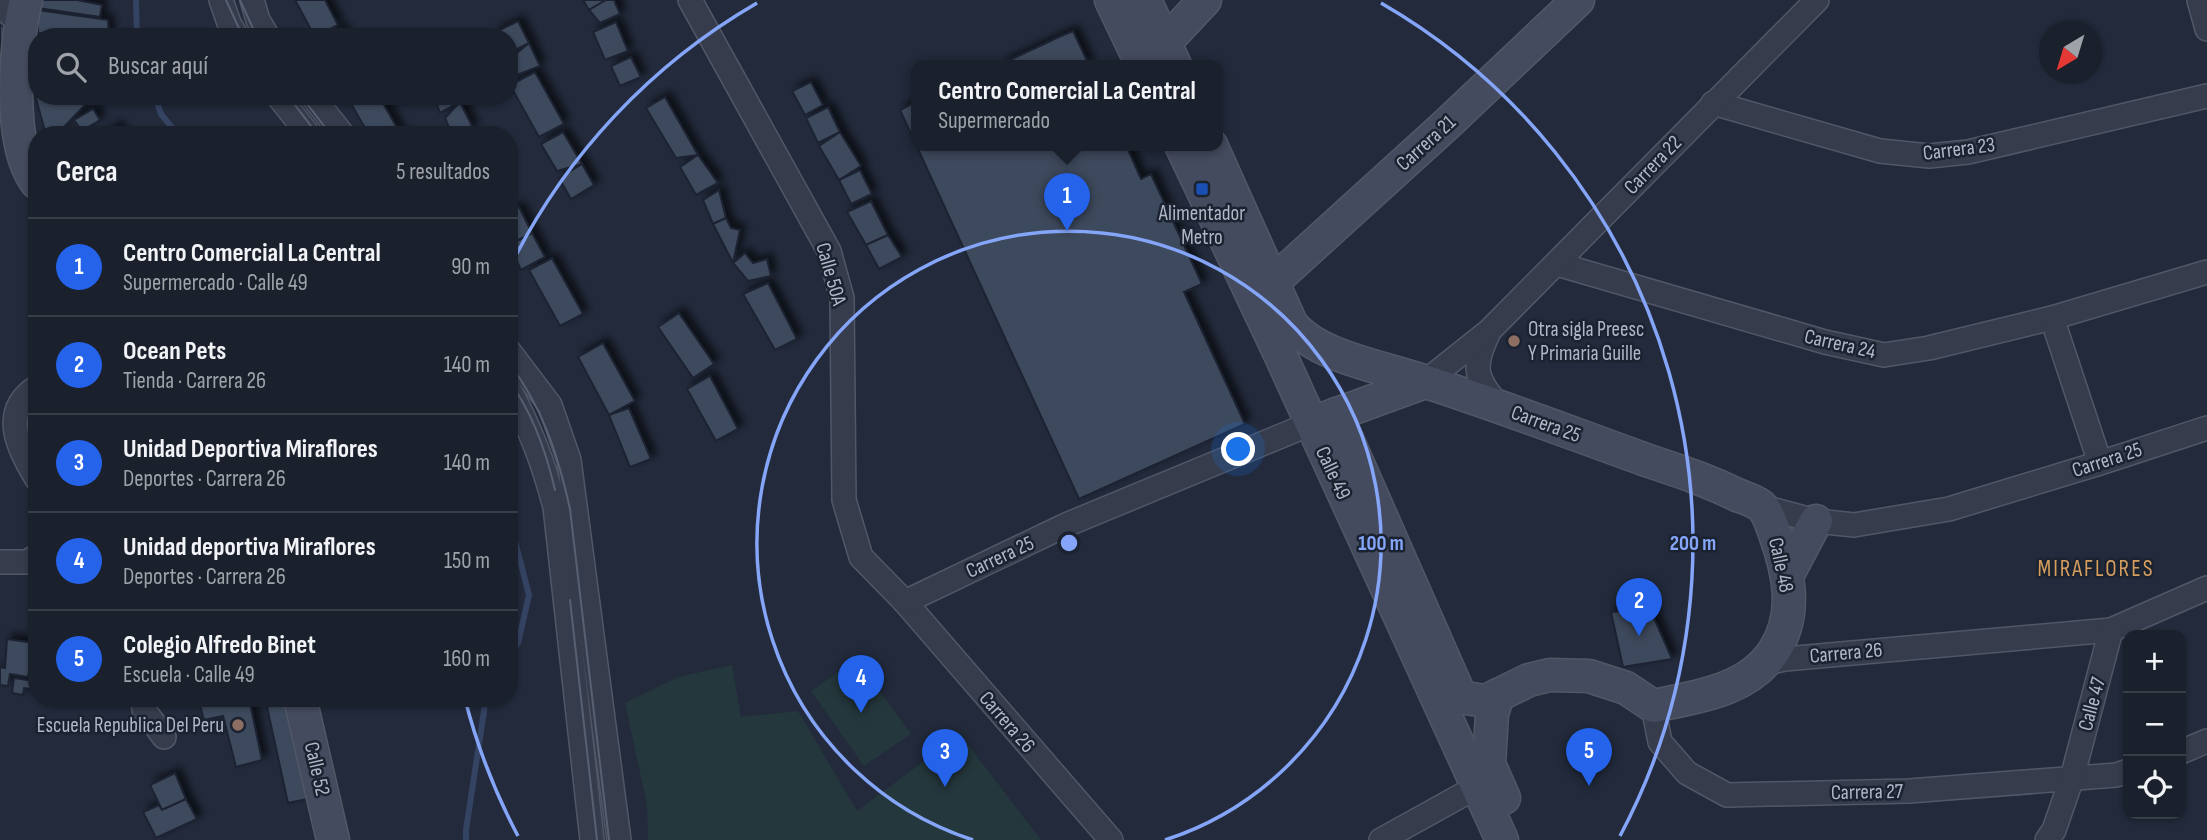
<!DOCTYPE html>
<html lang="es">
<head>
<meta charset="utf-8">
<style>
	:root { --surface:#1a202c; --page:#232834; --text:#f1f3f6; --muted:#9fa3a9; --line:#383e48; --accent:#2563eb }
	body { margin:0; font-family:"Sofia Sans Condensed",sans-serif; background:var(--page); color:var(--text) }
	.controls { position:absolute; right:21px; bottom:21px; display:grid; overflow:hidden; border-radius:14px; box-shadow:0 2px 5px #0004 }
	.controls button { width:63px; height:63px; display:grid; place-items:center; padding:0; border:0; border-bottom:2px solid var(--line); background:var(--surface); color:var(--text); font:35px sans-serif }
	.compass { position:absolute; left:2039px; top:21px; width:63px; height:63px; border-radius:50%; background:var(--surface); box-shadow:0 2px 5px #0004; rotate:218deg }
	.you { position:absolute; left:1239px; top:450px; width:24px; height:24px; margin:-18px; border:5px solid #fff; border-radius:50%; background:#1a73e8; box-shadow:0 0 0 10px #1a73e833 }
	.badge { display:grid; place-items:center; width:46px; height:46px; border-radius:50%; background:var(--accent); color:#fff; font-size:23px; font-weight:700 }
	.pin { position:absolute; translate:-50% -58px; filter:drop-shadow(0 2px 4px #0008) }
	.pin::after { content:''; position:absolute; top:37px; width:24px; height:21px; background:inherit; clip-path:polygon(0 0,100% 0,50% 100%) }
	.popup { position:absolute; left:911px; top:60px; width:312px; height:91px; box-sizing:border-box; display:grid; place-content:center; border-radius:14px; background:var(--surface); filter:drop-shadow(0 2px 5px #0005); font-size:23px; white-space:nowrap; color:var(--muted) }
	.popup b { font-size:26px; color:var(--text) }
	.popup::after { content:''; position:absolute; left:50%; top:100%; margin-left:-14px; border:14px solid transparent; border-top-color:var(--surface) }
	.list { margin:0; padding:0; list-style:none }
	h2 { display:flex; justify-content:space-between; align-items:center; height:91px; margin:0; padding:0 28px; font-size:30px }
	h2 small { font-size:23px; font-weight:400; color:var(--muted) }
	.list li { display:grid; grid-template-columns:46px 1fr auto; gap:21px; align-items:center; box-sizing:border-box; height:98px; padding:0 28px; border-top:2px solid var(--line) }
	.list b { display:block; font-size:26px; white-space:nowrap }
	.list p { margin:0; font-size:23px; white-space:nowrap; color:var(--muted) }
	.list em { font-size:23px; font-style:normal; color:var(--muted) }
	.icon { flex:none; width:38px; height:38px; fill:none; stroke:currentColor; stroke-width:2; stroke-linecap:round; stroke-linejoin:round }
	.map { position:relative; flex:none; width:2207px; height:840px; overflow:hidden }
	.search { position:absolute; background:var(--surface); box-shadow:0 2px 5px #0004; left:28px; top:28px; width:490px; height:77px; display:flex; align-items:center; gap:18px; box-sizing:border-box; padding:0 24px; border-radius:28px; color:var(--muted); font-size:26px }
	.panel { position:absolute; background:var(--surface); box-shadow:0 2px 5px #0004; left:28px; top:126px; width:490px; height:581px; border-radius:28px }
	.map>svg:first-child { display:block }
	.green { fill:#24373c }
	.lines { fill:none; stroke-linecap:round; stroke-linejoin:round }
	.stream { stroke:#354363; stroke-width:6 }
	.building { fill:#3e485b; stroke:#1d2432; stroke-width:2; filter:url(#shadow) }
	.street-casing { stroke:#515766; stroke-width:26 }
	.secondary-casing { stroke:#515766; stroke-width:35 }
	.street { stroke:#363c4b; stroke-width:23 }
	.secondary { stroke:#444b5e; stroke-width:32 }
	.tram { stroke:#586073; stroke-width:2 }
	.ring { fill:none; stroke:#85a5f9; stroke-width:3.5 }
	.transit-dot { fill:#1a4fb4; stroke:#1b2230; stroke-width:2.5 }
	.education-dot { fill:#8d6e63; stroke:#1b2230; stroke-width:2.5 }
	.labels { text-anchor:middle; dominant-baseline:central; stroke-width:5; stroke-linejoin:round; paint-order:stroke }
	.street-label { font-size:21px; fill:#b1b7c7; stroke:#1b2230 }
	.poi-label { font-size:21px; fill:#b1b7c7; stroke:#1b2230 }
	.neighbourhood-label { font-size:23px; letter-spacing:2px; fill:#d59e5e; stroke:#1b2230 }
	.centre { fill:#85a5f9; stroke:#1b2230; stroke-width:3.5 }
	.ring-label { font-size:21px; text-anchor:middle; font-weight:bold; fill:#85a5f9; stroke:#1b2230; stroke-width:5; stroke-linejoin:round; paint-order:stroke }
</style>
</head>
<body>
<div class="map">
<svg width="2207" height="840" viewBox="0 0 2207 840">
	<defs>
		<filter id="shadow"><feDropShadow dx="5.5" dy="-5.5" stdDeviation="3.5" flood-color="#0009"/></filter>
	</defs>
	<rect width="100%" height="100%" fill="#222a3b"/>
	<g class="green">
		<path d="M857,659L911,734L864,766L811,691Z"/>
		<path d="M732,665L741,717L798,711L857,811L960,734L1041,840H648L647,805L625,703L678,677Z"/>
	</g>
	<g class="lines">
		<g class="stream">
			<path d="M136,0L137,37"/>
			<path d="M155,96L161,114L178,135"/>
			<path d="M509,518L529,595L518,643L509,657"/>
			<path d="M466,840V830L486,698"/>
		</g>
	</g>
	<g class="building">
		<path d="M40,0H77L102,5L100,17L38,8Z"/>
		<path d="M295,0H325L338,25L315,37Z"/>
		<path d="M583,0H606L589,10Z"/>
		<path d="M606,0H614L620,14L600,23L589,10Z"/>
		<path d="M38,10L108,20L109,37L38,33Z"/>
		<path d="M518,21L529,43L509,53V37H495L494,33Z"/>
		<path d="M0,22L4,28L1,52H0Z"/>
		<path d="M616,22L628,51L605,60L593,32Z"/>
		<path d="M341,28L346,37H326Z"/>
		<path d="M1073,31L1089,65H999L1061,36Z"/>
		<path d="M529,43L540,66L517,75L511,58Z"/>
		<path d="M34,55H37V71H33Z"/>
		<path d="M631,57L641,77L620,86L611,66Z"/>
		<path d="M535,72L564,124L539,137L510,85Z"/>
		<path d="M811,82L823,105L805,115L792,91Z"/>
		<path d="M34,91H37V96H85L86,104L60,131L46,135Z"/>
		<path d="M359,96H379L401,135H369L350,102Z"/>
		<path d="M434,96H458L460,102L440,113Z"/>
		<path d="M665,97L698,155L676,158L646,108Z"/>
		<path d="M460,102L473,128L458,135H452L445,118Z"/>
		<path d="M916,102V145H1126L1141,179L1151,174L1202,284L1184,292L1245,424L1079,499L900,110Z"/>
		<path d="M828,107L840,132L818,143L806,118Z"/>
		<path d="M93,109L100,120L82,131L74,120Z"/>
		<path d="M116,126L123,135H103Z"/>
		<path d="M563,132L582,164L557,171L541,144Z"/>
		<path d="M840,132L861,166L839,180L819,146Z"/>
		<path d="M698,155L718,183L696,195L680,167Z"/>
		<path d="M582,164L594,185L571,199L559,178Z"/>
		<path d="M860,170L872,194L851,204L839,180Z"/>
		<path d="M719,190L726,218L713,224L703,200Z"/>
		<path d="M871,201L888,235L866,245L847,212Z"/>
		<path d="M519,207L532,233L509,245V212Z"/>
		<path d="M726,218L731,228L740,230L733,263L713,224Z"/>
		<path d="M532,233L545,257L521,270L509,245Z"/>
		<path d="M888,235L902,257L879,269L866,245Z"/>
		<path d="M745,253L753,263L767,259L771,276L748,281L733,263Z"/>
		<path d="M552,258L583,314L560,326L529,270Z"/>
		<path d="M768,283L797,339L775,350L743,294Z"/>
		<path d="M679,313L714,364L693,378L658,327Z"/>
		<path d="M603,343L635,401L609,415L578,357Z"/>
		<path d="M710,376L738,429L716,441L687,389Z"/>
		<path d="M629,408L651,459L630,467L609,415Z"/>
		<path d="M1650,609L1672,659L1623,667L1611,612Z"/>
		<path d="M7,639L34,643L28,677L10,674L8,686L0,685V667L5,668Z"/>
		<path d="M14,678L34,681L32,689L24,688L23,695L12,693Z"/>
		<path d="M62,698H83V702L62,700Z"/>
		<path d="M91,698H114V704L91,700Z"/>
		<path d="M198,698H249L262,760L236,767L223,716L204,720Z"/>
		<path d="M265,698H290L312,798L288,803Z"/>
		<path d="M175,773L186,799L162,810L150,785Z"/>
		<path d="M186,799L197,819L156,838L143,812L159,805L162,810Z"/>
	</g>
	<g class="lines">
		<defs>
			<g id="street">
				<path d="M221,0L229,23L237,37"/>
				<path d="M252,0L258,20L268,37"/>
				<path d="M690,0L829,251L842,298L844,500L861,557L905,602L1111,840"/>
				<path d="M2199,0L2207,29"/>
				<path d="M0,6L20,23"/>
				<path d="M278,96L309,135"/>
				<path d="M312,96L343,135"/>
				<path d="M1713,103L1880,151L1929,156L1968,152L2207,96"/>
				<path d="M1557,264L1825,342L1884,355L1929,348L2052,318L2207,272"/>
				<path d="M2052,318L2100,463"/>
				<path d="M1488,334C1472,367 1475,379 1499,406"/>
				<path d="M509,351L550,405L569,460L619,840"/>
				<path d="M1425,382L1489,331L1817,0"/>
				<path d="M37,387C0,411 17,447 37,479"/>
				<path d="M509,389C531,430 543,462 555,507L592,840"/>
				<path d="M1763,507L1816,521L1854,525L1949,509L2100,463L2207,428"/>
				<path d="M0,562H27L37,556"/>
				<path d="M905,602L1066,525L1310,424"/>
				<path d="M1766,663L1785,659L2111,630L2207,588"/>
				<path d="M143,698L144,710L164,737"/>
				<path d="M1653,706L1660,742L1687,773L1727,795L1909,791L2116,775L2128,771"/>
				<path d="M2181,752L2207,741"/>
				<path d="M1381,840L1491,779"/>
				<path d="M2047,840L2054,830L2072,778L2111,630"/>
			</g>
			<g id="secondary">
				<path d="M26,0C15,44 7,146 37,183"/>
				<path d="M1111,0L1142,65"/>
				<path d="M1145,0L1175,65"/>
				<path d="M1144,65L1205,0"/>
				<path d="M1181,145L1279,352L1502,840"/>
				<path d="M1211,145L1291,323C1314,355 1377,366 1414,378C1493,403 1571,433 1649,461C1679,471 1709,481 1737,495C1745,498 1755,501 1761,506C1768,512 1772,526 1775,534C1789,573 1798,614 1774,651C1748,691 1696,697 1653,706L1626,688L1589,676L1550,675L1529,680L1486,701L1465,698L1458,691L1336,414"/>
				<path d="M1272,283L1447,124L1578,0"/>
				<path d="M1318,421L1425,382"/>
				<path d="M1788,574L1816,521"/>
				<path d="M1498,695L1492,714L1489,764L1504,798"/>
				<path d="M300,698L333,840"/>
			</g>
		</defs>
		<use href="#street" class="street-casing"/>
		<use href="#secondary" class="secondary-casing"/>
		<use href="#street" class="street"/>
		<use href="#secondary" class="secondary"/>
		<g class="tram">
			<path d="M226,0L243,37"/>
			<path d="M240,0L257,37"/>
			<path d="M288,96L318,135"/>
			<path d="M301,96L331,135"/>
			<path d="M509,363C543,408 558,455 570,509L609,840"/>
			<path d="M509,381C533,413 546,451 555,490"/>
			<path d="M570,600L597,840"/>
		</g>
	</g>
	<g class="ring">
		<path d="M973 840A312 312 0 1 1 1165 840"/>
		<path d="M518 836A624 624 0 0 1 465 699M511 265A624 624 0 0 1 757 3M1381 3A624 624 0 0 1 1620 836"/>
	</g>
	<rect class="transit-dot" x="1195" y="182" width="14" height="14" rx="3.5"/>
	<g class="education-dot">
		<circle cx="1514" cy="341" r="7"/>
		<circle cx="238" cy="725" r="7"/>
	</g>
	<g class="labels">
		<g class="street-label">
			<text transform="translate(1426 143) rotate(-42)">Carrera 21</text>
			<text transform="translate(1959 149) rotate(-7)">Carrera 23</text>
			<text transform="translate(1653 165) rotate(-46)">Carrera 22</text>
			<text transform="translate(831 274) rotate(74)">Calle 50A</text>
			<text transform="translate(1840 344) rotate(13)">Carrera 24</text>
			<text transform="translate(1546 424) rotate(20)">Carrera 25</text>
			<text transform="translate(2107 460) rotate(-18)">Carrera 25</text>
			<text transform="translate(1333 473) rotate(65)">Calle 49</text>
			<text transform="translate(1000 557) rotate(-25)">Carrera 25</text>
			<text transform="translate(1781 565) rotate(78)">Calle 48</text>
			<text transform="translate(1846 653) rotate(-5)">Carrera 26</text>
			<text transform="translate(2092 704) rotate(-75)">Calle 47</text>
			<text transform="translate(1007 722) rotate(49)">Carrera 26</text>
			<text transform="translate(317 769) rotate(77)">Calle 52</text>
			<text transform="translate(1867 792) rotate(-1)">Carrera 27</text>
		</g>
		<g class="poi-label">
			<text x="1202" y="213">Alimentador<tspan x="1202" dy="24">Metro</tspan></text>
			<text x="1528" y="329" text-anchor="start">Otra sigla Preesc<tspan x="1528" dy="24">Y Primaria Guille</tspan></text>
			<text x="224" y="725" text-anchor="end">Escuela Republica Del Peru</text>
		</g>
		<g class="neighbourhood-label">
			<text x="2096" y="569">MIRAFLORES</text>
		</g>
	</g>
	<circle cx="1069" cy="543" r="10" class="centre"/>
	<g class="ring-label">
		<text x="1381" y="550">100 m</text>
		<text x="1693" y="550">200 m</text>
	</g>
</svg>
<div class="controls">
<button>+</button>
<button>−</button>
<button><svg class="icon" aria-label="locate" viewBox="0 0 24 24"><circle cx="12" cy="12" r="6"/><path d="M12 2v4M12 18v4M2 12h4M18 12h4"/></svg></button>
</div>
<svg class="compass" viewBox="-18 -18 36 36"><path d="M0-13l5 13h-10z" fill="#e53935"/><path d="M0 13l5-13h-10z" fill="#9fa3a9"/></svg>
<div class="you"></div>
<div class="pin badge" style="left:1067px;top:231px">1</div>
<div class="popup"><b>Centro Comercial La Central</b>Supermercado</div>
<div class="pin badge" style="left:1639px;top:636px">2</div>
<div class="pin badge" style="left:945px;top:787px">3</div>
<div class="pin badge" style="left:861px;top:713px">4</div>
<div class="pin badge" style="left:1589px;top:786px">5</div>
<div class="search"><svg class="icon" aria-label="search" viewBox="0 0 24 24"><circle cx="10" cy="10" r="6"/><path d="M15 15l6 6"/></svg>Buscar aquí</div>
<section class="panel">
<h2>Cerca<small>5 resultados</small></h2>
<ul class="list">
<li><span class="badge">1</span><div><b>Centro Comercial La Central</b><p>Supermercado · Calle 49</p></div><em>90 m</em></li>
<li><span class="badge">2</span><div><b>Ocean Pets</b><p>Tienda · Carrera 26</p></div><em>140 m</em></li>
<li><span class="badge">3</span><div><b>Unidad Deportiva Miraflores</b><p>Deportes · Carrera 26</p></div><em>140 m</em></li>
<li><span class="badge">4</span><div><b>Unidad deportiva Miraflores</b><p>Deportes · Carrera 26</p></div><em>150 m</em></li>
<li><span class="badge">5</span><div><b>Colegio Alfredo Binet</b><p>Escuela · Calle 49</p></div><em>160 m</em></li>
</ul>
</section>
</div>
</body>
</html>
